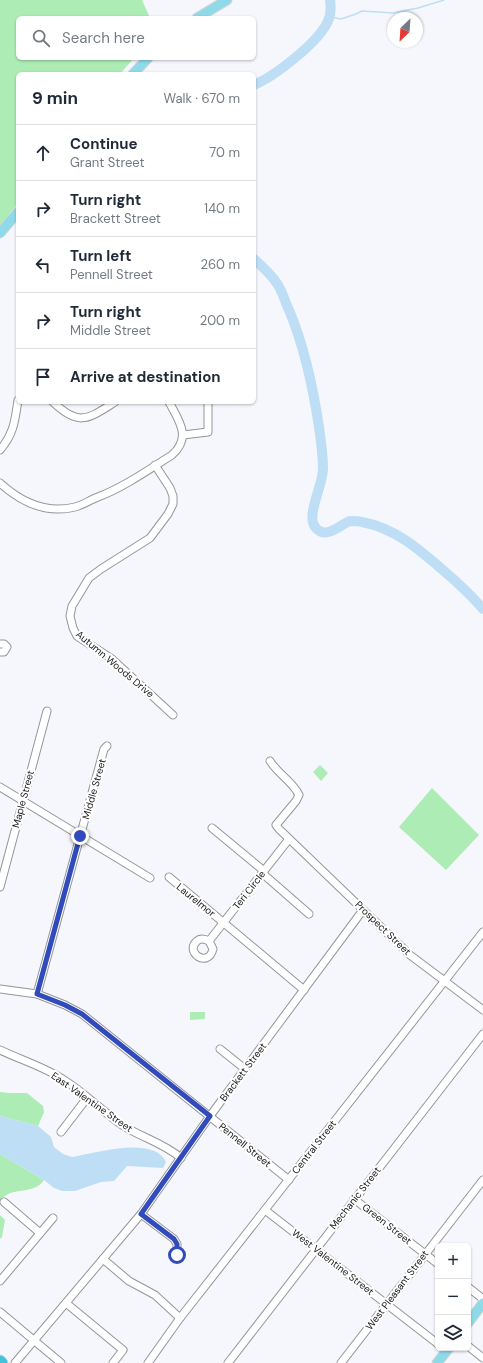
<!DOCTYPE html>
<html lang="en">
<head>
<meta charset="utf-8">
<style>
	:root { --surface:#fff; --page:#f2f2f3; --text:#1f2937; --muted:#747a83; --line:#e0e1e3 }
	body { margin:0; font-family:"DM Sans",sans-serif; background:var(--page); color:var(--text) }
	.controls { position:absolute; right:12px; bottom:12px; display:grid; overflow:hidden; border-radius:6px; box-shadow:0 1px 3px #0004 }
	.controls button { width:36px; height:36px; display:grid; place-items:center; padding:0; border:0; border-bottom:1px solid var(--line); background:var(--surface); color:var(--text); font:20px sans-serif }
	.compass { position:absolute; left:387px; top:12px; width:36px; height:36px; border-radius:50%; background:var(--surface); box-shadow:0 1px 3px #0004; rotate:205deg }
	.stop { position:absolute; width:12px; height:12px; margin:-9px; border:3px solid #324bbc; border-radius:50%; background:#fff }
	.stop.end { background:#324bbc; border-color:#fff; box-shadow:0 1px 4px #0008 }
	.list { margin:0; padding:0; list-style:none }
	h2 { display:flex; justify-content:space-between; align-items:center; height:52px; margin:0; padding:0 16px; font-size:17px }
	h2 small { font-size:13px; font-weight:400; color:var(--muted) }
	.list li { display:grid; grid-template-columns:26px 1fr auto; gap:12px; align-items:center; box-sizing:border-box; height:56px; padding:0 16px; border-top:1px solid var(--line) }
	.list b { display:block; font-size:15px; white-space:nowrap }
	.list p { margin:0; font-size:13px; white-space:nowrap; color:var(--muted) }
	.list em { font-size:13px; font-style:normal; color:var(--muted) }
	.icon { flex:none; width:22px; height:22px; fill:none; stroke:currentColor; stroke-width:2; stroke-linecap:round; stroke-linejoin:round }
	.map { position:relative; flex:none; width:483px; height:1363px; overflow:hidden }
	.search { position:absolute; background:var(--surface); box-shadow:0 1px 3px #0004; left:16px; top:16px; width:240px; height:44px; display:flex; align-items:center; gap:10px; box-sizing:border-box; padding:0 14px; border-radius:6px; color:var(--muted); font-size:15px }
	.panel { position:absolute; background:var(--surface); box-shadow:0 1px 3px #0004; left:16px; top:72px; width:240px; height:332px; border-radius:6px }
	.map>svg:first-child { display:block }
	.green { fill:#adecb5 }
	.water { fill:#bedef6 }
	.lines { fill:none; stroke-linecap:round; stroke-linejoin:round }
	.stream { stroke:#bedef6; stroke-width:1.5 }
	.river { stroke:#bedef6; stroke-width:10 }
	.minor-casing { stroke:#94969a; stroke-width:9 }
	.major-casing { stroke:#d5d5d6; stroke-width:11 }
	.highway-casing { stroke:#d5d5d6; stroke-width:13 }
	.minor { stroke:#fff; stroke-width:7 }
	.major { stroke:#8edae8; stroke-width:9 }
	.highway { stroke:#42c2d8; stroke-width:11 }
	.route { stroke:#324bbc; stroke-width:5 }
	.labels { text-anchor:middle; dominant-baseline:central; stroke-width:4; stroke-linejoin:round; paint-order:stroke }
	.street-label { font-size:10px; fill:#171719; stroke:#fff }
</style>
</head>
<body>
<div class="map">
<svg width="483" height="1363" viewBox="0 0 483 1363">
	<rect width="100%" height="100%" fill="#f5f7fc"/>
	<g class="green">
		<path d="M0,0H142L150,18H18V58H134L120,74H18V203L0,226Z"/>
		<path d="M320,765L328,773L321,781L313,772Z"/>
		<path d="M432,788L479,835L446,870L399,827Z"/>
		<path d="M190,1012H205V1019L190,1020Z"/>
		<path d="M0,1092L9,1093H27L43,1106L44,1112L38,1126L0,1116Z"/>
		<path d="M0,1154L44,1180C38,1190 24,1190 14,1192C9,1193 4,1196 0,1200Z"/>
		<path d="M0,1215L5,1220L2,1237L0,1239Z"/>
	</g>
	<path class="water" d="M0,1116L38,1126L51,1137L54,1147L63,1154L72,1157C95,1153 154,1135 166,1162L163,1168L127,1166L114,1181L101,1182L75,1191H62L54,1188L44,1180L0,1154Z"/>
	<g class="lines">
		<path class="stream" d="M330,17L341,19L356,14L362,11L393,13L418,8L444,0"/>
		<g class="river">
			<path d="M254,85C275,76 319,42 328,21C331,15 331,7 330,0"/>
			<path d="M254,259C263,267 272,275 278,285C283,293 285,302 289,310C305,348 313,387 319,427C321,441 323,455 323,469C323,485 306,515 315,527C326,541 340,524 350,521C354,521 359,521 362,522C395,528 420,550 444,571C458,583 471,595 483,609"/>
		</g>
		<defs>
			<g id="minor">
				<path d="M53,402C79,427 88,419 115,402"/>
				<path d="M183,435L208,432V402"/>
				<path d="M0,450C14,434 15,420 18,400"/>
				<path d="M155,465L170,488L173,496V504L168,514L150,538L101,569L89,578L72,606L70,616L73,628L77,636L112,659L173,715"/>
				<path d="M0,483C21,502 47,514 75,507C83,505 90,500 98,497C124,487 148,470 172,455C192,437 179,421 169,402"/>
				<path d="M0,644H4L7,647L4,652H0"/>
				<path d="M270,761C278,774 293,782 299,795L296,801L276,825L279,829L410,955L483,1010"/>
				<path d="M0,787L150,878"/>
				<path d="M212,828L264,871"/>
				<path d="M262,873L309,914"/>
				<path d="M169,877L304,990"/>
				<path d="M0,887L47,711"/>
				<path d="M209,941L213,949C208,969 184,952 197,941C200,938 205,939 209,941L289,839"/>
				<path d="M0,989L37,994L65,1005L82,1014L289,1180"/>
				<path d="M37,994L104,749L107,746"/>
				<path d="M220,1049L245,1069"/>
				<path d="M0,1050C21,1060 45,1067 64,1080C85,1093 102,1111 122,1125C142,1138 162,1142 181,1158"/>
				<path d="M61,1132L87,1098"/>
				<path d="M354,1199L438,1264"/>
				<path d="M4,1202L40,1233"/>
				<path d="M265,1210L438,1344"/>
				<path d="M141,1214L174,1239L177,1244V1255"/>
				<path d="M103,1259L129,1281L155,1295L180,1318"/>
				<path d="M0,1281L53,1218"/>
				<path d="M468,1287L483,1299"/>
				<path d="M66,1303L123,1350L113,1363"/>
				<path d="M0,1312L61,1363"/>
				<path d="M468,1346L483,1358"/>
				<path d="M15,1363L141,1214L210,1116L363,910"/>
				<path d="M148,1363L180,1318L483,932"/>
				<path d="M228,1363L483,1034"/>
				<path d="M341,1363L483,1180"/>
			</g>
			<g id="major">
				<path d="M197,18L227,0"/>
				<path d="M133,74L148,58"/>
				<path d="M0,233L18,212"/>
				<path d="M468,1323L483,1303"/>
				<path d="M437,1363L449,1348"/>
			</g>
			<path id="highway" d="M0,1361L2,1363"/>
		</defs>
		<use href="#minor" class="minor-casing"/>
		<use href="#major" class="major-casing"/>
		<use href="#highway" class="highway-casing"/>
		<use href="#minor" class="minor"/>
		<use href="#major" class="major"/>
		<use href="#highway" class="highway"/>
	</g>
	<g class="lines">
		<path class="route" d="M80,836L37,994L65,1005L82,1014L210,1116L141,1214L174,1239L177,1244V1255"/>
	</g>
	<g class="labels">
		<g class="street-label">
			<text transform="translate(115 664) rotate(40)">Autumn Woods Drive</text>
			<text transform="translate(94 789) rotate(-74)">Middle Street</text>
			<text transform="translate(23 799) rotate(-75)">Maple Street</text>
			<text transform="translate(249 890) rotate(-52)">Teri Circle</text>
			<text transform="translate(196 900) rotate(39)">Laurelmor</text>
			<text transform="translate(383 928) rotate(44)">Prospect Street</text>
			<text transform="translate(243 1072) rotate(-53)">Brackett Street</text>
			<text transform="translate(92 1102) rotate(35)">East Valentine Street</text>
			<text transform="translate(245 1145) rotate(39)">Pennell Street</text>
			<text transform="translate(314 1147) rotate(-52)">Central Street</text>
			<text transform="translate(355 1198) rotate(-52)">Mechanic Street</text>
			<text transform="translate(387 1224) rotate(38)">Green Street</text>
			<text transform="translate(333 1262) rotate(38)">West Valentine Street</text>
			<text transform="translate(397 1290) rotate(-53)">West Pleasant Street</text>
		</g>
	</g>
</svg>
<div class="controls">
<button>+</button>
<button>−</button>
<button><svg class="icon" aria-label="layers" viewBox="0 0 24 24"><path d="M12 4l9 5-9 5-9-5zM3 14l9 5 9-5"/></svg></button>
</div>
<svg class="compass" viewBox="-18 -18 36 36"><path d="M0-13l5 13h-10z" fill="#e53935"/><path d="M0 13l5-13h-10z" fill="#747a83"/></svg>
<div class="stop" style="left:177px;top:1255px"></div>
<div class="stop end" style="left:80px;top:836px"></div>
<div class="search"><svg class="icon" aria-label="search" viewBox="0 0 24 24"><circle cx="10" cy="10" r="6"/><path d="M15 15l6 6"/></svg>Search here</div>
<section class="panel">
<h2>9 min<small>Walk · 670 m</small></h2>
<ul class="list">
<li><svg class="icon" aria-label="ahead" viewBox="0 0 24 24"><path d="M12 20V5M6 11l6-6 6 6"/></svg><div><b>Continue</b><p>Grant Street</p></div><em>70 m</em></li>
<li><svg class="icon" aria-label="right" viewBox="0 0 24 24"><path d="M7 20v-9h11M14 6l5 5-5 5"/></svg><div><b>Turn right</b><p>Brackett Street</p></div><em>140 m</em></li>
<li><svg class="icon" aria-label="left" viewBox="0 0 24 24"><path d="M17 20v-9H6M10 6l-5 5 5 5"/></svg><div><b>Turn left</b><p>Pennell Street</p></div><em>260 m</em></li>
<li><svg class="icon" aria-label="right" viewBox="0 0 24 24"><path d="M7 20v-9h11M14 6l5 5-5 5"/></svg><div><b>Turn right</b><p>Middle Street</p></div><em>200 m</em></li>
<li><svg class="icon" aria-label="arrive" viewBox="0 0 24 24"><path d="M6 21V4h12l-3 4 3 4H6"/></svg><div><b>Arrive at destination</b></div></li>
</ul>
</section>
</div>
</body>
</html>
